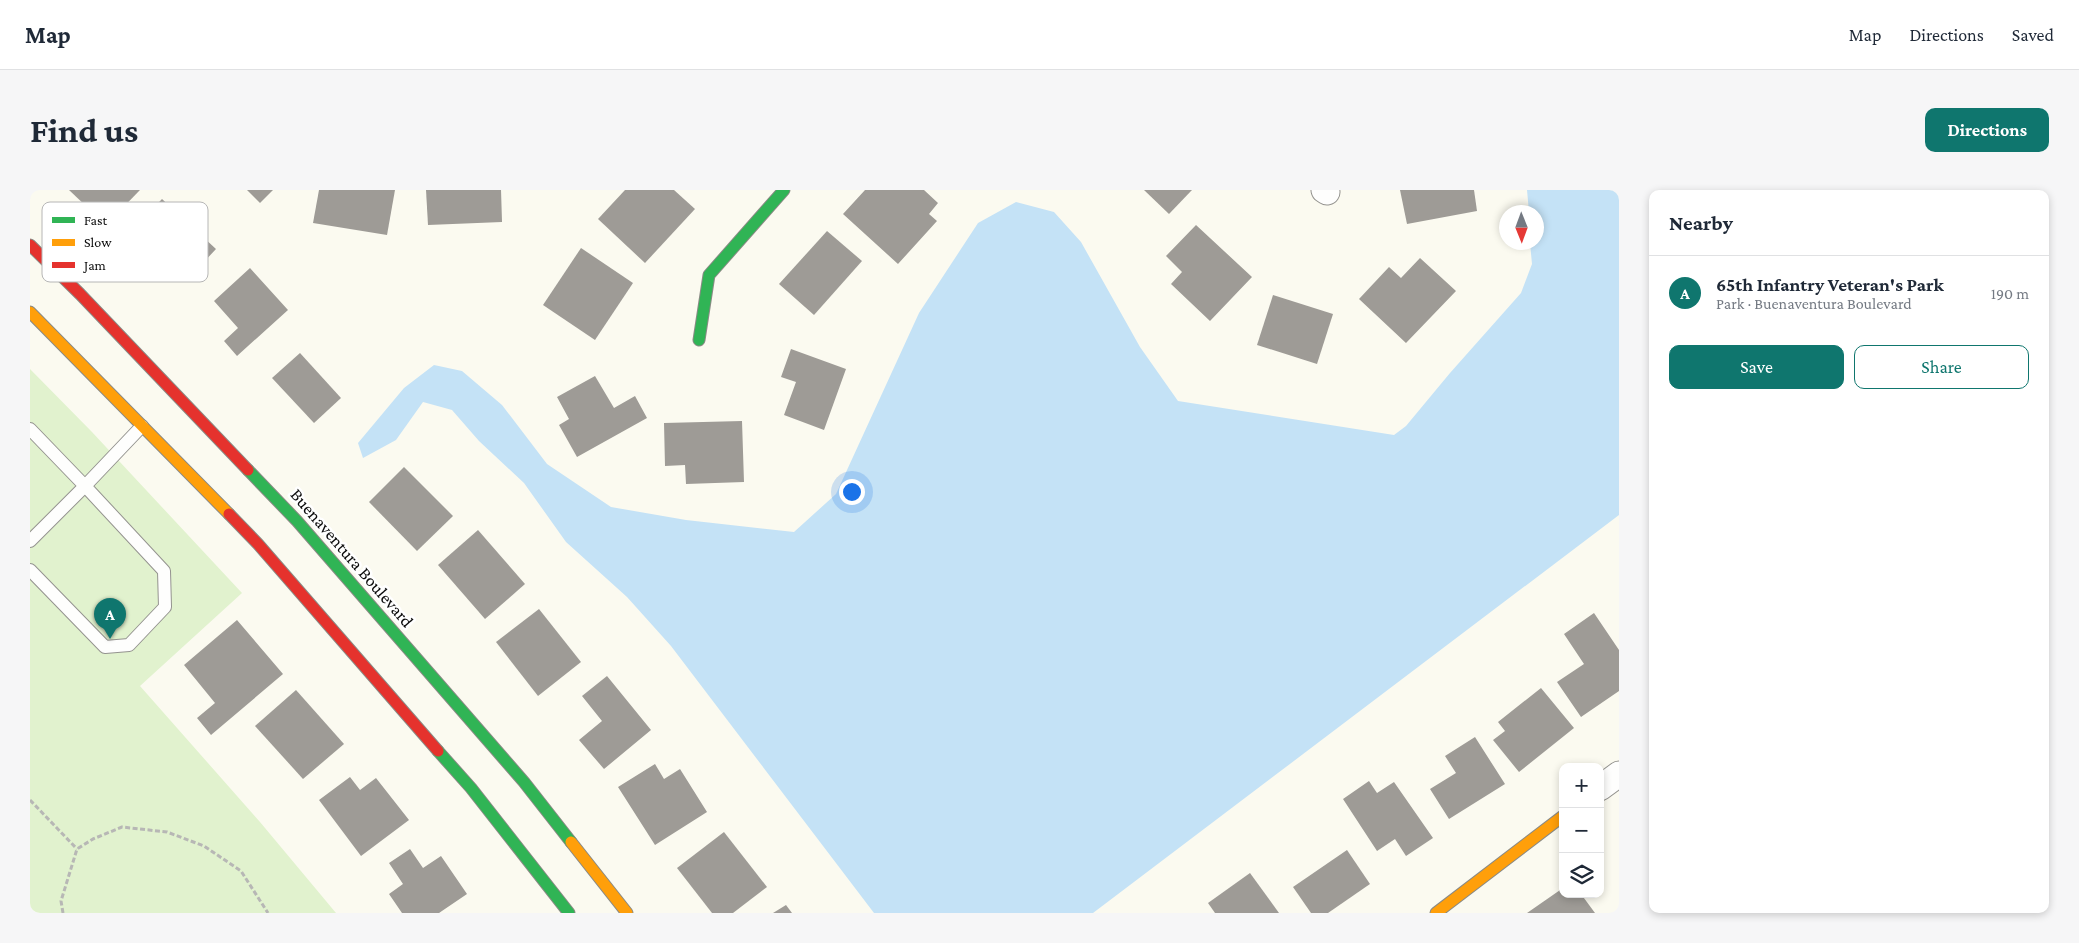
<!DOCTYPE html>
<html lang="en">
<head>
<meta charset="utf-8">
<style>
	:root { --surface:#fff; --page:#f6f6f7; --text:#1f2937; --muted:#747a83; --line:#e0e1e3; --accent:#0f766e }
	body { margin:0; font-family:"Crimson Pro",serif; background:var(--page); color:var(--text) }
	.controls { position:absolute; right:15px; bottom:15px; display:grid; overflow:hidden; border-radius:10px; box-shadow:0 2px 8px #0003 }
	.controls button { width:45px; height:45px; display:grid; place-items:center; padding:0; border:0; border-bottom:1px solid var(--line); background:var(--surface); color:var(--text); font:25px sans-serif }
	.compass { position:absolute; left:1469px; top:15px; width:45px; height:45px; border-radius:50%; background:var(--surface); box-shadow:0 2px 8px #0003; rotate:179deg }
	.you { position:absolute; left:821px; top:301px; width:18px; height:18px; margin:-12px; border:4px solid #fff; border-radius:50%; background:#1a73e8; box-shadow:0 0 0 8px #1a73e833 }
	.badge { display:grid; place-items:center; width:32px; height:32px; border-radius:50%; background:var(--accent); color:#fff; font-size:16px; font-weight:700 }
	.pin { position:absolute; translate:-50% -41px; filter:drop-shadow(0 1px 2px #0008) }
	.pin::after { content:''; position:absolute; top:26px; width:18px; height:15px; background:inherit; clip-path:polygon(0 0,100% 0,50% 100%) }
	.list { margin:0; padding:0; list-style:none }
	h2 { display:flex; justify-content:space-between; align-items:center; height:65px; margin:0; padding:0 20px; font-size:21px }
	h2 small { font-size:16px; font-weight:400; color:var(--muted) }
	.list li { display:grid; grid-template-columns:32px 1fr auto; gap:15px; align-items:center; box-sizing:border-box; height:75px; padding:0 20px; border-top:1px solid var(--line) }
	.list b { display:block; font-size:19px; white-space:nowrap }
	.list p { margin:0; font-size:16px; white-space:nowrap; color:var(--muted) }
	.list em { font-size:16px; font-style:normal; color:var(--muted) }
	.actions { display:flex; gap:10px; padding:15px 20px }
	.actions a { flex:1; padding:11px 0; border:1px solid var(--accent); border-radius:10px; text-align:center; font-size:18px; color:var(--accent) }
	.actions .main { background:var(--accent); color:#fff }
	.icon { flex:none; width:28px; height:28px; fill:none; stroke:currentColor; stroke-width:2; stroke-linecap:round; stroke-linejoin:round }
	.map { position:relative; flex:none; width:1589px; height:723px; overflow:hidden; border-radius:10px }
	header { display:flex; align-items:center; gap:30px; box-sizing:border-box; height:70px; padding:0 25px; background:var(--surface); border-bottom:1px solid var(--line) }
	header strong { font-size:24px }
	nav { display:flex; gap:28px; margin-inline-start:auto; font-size:18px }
	.intro { display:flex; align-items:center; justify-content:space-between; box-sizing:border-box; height:120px; padding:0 30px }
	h1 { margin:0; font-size:35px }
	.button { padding:12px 22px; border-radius:10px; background:var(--accent); color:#fff; font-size:18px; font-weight:700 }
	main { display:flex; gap:30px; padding:0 30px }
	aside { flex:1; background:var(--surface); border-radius:10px; box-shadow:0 2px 8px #0003 }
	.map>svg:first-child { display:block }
	.green { fill:#e1f2ce }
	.water { fill:#c4e2f6 }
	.building { fill:#9e9b96 }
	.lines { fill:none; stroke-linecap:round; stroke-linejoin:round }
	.lane-casing { stroke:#94938f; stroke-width:14 }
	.street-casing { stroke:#94938f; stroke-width:27 }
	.fast-casing { stroke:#8a8a85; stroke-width:13 }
	.slow-casing { stroke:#8a8a85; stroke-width:13 }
	.jam-casing { stroke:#8a8a85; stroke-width:13 }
	.path { stroke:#b7b7b5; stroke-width:3; stroke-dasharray:5 2.5; stroke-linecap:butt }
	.lane { stroke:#fefefd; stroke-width:12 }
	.street { stroke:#fefefd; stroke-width:25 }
	.fast { stroke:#30b455; stroke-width:11 }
	.slow { stroke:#ff9f0a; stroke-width:11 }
	.jam { stroke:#e5322d; stroke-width:11 }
	.labels { text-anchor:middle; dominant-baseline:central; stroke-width:5; stroke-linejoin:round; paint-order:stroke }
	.street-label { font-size:18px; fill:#0c0c0c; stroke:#fff }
	.key { fill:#fff; stroke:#b6b6b6; stroke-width:1 }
	.key-label { font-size:14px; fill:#0c0c0c }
</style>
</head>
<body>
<header>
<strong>Map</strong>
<nav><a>Map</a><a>Directions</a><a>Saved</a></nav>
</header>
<div class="intro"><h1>Find us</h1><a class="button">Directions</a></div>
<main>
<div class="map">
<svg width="1589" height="723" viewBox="0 0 1589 723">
	<rect width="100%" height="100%" fill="#fbfaf0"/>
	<path class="green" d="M0,179L62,242L212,403L110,496L230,632L306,723H0Z"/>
	<path class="water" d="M1497,0H1589V325L1063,723H844L641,456L597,407L536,352L494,293L449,251L422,220L393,212L366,250L333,268L328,253L374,198L404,175L432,181L472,215L517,274L581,317L656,330L764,342L806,304L889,123L948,33L986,12L1024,22L1051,52L1110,157L1148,211L1364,245L1376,236L1420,183L1491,103L1502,74L1500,53L1506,52V22H1499Z"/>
	<g class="building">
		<path d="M39,0H110L76,35Z"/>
		<path d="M217,0H243L230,13Z"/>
		<path d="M289,0H365L357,45L283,33Z"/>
		<path d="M396,0H471L472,32L398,35Z"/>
		<path d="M595,0H644L665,19L615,73L568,29Z"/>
		<path d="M835,0H894L908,13L899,24L907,31L868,74L813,24Z"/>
		<path d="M1114,0H1162L1139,24Z"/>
		<path d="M1370,0H1444L1447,21L1377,34Z"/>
		<path d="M132,9L186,59L158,89L135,66L122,80L91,51Z"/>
		<path d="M1166,35L1222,87L1180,131L1141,94L1152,82L1136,66Z"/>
		<path d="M797,41L832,71L784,125L749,94Z"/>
		<path d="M551,58L603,93L565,150L513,115Z"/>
		<path d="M1390,68L1426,101L1376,153L1329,109L1359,77L1371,88Z"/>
		<path d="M220,78L258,120L207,166L194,151L208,138L184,111Z"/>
		<path d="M1243,105L1303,124L1287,174L1227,155Z"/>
		<path d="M761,159L816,179L794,240L754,225L766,192L751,187Z"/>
		<path d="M270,163L311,208L284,233L242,188Z"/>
		<path d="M565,186L584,218L605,206L617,228L547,267L529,235L539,229L527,207Z"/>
		<path d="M712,231L714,292L656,294L655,275L635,276L634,233Z"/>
		<path d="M374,277L423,326L387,361L339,312Z"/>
		<path d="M448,340L495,394L455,429L408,375Z"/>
		<path d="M509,419L551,472L508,506L466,452Z"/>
		<path d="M1564,423L1589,460V501L1551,527L1527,492L1554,474L1534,444Z"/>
		<path d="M207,430L253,484L181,545L167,528L185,513L154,475Z"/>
		<path d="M577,486L621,540L574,579L549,550L572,531L552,506Z"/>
		<path d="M1511,498L1544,538L1489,582L1463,550L1475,541L1468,532Z"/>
		<path d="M266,500L314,554L273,589L225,536Z"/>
		<path d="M1445,547L1475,594L1419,629L1400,599L1426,583L1415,566Z"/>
		<path d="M625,574L634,589L650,579L677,622L625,655L588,597Z"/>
		<path d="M320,587L330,600L346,588L379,630L331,666L289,610Z"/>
		<path d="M1339,591L1347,603L1364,592L1403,648L1376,666L1365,649L1347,661L1313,609Z"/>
		<path d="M694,642L737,697L703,723H682L647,678Z"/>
		<path d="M380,659L393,678L411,666L437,704L409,723H372L359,704L373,694L359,673Z"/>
		<path d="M1317,660L1340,694L1298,723H1281L1263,697Z"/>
		<path d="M1220,683L1249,723H1185L1178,713Z"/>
		<path d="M1533,698V704H1551L1565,723H1497Z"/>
		<path d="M756,715L762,723H743Z"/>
	</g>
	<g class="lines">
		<defs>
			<g id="lane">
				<path d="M0,239L55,296L0,351"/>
				<path d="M0,380L75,457L99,455L135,417L134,381L55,296L112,236"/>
			</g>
			<g id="street">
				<path d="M1294,0L1297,2"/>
				<path d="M1570,598L1589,584"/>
			</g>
			<g id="fast">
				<path d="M669,150L679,85L754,0"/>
				<path d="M218,280L267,331L494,592L541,652"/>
				<path d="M408,561L441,598L539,723"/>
			</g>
			<g id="slow">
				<path d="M0,122L199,324"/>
				<path d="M541,652L597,723"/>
				<path d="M1406,723L1533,626"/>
			</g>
			<g id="jam">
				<path d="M0,55L50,104L218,280"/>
				<path d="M199,324L228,354L408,561"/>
			</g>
		</defs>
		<use href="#lane" class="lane-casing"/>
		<use href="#street" class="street-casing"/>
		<use href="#fast" class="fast-casing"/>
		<use href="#slow" class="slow-casing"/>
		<use href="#jam" class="jam-casing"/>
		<g class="path">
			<path d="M0,610L47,659"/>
			<path d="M33,723L31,711L47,659L63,649L92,637L137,642L174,656L211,681L238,723"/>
		</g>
		<use href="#lane" class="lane"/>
		<use href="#street" class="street"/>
		<use href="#fast" class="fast"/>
		<use href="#slow" class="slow"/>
		<use href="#jam" class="jam"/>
	</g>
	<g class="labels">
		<g class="street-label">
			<text transform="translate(322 368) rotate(49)">Buenaventura Boulevard</text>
		</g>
	</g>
	<rect x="12" y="12" width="166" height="80" rx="8" class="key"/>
	<rect x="22" y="27" width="23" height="6" fill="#30b455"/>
	<rect x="22" y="49" width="23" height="7" fill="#ff9f0a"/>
	<rect x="22" y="72" width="23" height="6" fill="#e5322d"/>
	<g class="key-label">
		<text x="54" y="35">Fast</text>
		<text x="54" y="57">Slow</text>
		<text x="54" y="80">Jam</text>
	</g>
</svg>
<div class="controls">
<button>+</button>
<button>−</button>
<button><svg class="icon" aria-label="layers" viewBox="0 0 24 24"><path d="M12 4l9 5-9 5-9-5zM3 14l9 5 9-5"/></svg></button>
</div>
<svg class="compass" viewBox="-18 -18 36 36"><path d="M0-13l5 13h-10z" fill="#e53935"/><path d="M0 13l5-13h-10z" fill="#747a83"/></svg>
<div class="you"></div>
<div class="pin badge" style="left:80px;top:449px">A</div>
</div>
<aside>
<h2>Nearby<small></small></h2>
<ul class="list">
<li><span class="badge">A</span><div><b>65th Infantry Veteran's Park</b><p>Park · Buenaventura Boulevard</p></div><em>190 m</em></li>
</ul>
<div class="actions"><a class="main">Save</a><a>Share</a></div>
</aside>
</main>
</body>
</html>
